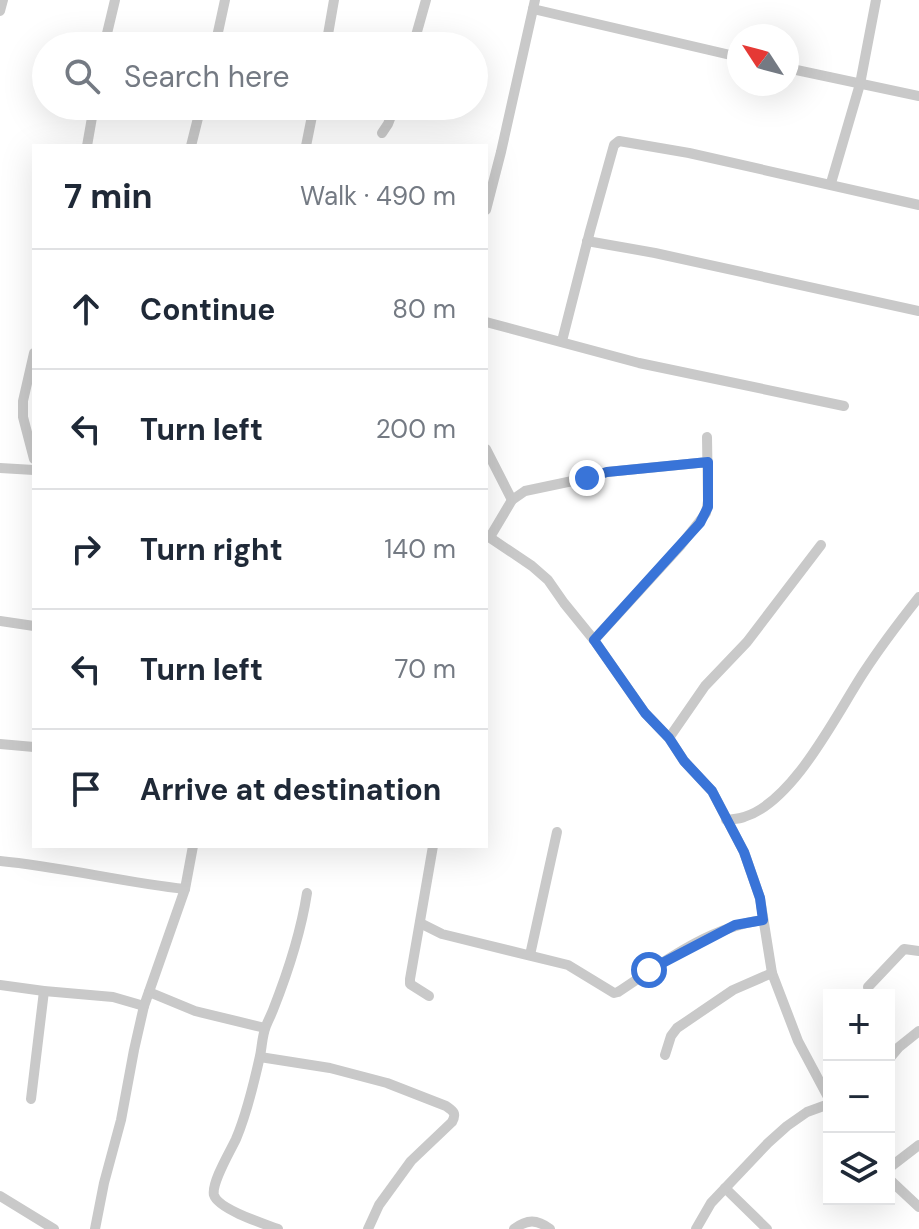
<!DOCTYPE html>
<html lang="en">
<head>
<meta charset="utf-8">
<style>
	:root { --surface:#fff; --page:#f6f6f7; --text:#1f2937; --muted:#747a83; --line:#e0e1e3 }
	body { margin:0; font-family:"DM Sans",sans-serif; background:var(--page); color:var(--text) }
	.controls { position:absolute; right:24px; bottom:24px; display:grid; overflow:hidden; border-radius:0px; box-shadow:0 8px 32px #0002 }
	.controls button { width:72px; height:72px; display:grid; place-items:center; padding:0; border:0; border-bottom:2px solid var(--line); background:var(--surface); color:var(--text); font:40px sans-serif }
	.compass { position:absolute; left:727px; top:24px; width:72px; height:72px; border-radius:50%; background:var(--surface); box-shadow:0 8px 32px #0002; rotate:306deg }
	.stop { position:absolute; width:24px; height:24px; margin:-18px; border:6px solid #3974d8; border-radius:50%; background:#fff }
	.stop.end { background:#3974d8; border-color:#fff; box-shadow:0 2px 8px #0008 }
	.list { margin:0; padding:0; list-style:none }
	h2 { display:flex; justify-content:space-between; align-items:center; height:104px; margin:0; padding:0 32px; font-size:34px }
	h2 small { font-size:26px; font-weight:400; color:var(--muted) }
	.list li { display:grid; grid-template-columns:52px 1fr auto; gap:24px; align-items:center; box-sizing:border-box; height:120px; padding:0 32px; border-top:2px solid var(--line) }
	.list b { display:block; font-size:30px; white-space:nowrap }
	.list em { font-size:26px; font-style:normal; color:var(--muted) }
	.icon { flex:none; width:44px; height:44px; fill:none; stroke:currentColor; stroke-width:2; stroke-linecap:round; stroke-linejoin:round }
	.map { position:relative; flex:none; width:919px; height:1229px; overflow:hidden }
	.search { position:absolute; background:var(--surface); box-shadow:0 8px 32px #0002; left:32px; top:32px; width:456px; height:88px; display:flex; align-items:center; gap:20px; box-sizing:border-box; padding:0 28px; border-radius:44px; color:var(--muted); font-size:30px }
	.panel { position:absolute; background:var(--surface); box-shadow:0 8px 32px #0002; left:32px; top:144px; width:456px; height:704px; border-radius:0px }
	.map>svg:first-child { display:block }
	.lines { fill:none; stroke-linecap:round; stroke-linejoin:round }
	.street { stroke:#c9c9c9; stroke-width:10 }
	.route { stroke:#3974d8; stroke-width:10 }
</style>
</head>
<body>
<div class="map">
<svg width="919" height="1229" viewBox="0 0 919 1229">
	<rect width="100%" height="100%" fill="#fff"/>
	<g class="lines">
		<g class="street">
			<path d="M533,9L739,57"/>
			<path d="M0,11L3,0"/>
			<path d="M104,46L115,0"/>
			<path d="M215,46L225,0"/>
			<path d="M326,46L334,0"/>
			<path d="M413,46L426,0"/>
			<path d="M787,68L919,96"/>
			<path d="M382,133L388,124L395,106"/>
			<path d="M87,146L94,106"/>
			<path d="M191,146L201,106"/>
			<path d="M306,146L314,106"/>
			<path d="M831,183L860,84L876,0"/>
			<path d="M486,210L501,152L535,0"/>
			<path d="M587,241L655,253L919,311"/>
			<path d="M486,322L639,363L844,406"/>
			<path d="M562,341L590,231L614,145L619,141L689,153L919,205"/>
			<path d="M34,353L23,401V417L34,459"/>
			<path d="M486,449L512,500"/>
			<path d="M0,468L34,470"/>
			<path d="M486,535L532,566L548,580L564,603L594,640L645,713L669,738L684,761L712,791L744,852L760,898L772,973L798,1041L829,1099"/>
			<path d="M490,537L512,500L525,491L582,479L607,472L708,462"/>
			<path d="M0,621L34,626"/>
			<path d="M594,640L681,545L706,513L708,501L707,437"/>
			<path d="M669,738L705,686L747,642L821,545"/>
			<path d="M0,744L34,747"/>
			<path d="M726,820C732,819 739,819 744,817C794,802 837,713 864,672C881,646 900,621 919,597"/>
			<path d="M0,861C62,867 123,882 185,889"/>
			<path d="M420,923L442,934L568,965L614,993L618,992C662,963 709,927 763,920"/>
			<path d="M530,955L557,832"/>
			<path d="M0,985L44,991L113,997L144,1006"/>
			<path d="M868,987L904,949L919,951"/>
			<path d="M149,992L195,1011L265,1028"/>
			<path d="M429,996L410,984V979L433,846"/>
			<path d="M665,1055L671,1036L677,1028L733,990L772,973"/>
			<path d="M260,1057L330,1068L387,1083L446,1106C453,1111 457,1113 452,1122L411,1161L379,1205L368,1229"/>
			<path d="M889,1059L899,1047L919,1031"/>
			<path d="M31,1099L44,991"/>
			<path d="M889,1168L919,1145"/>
			<path d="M889,1179L919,1207"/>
			<path d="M725,1188L767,1229"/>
			<path d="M0,1196L54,1229"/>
			<path d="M95,1229L104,1183L121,1120L134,1050L144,1006L185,889L193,846"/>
			<path d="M278,1229C264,1224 218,1209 214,1195C211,1183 231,1150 236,1139C247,1113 254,1083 260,1056C262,1047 262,1036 266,1026C268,1021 271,1015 273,1010C288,972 301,932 307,893"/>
			<path d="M514,1229C527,1219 537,1219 550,1229"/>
			<path d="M696,1229L711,1203L768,1143L787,1126L807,1112L829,1104"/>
		</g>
	</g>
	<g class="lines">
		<path class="route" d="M587,478L607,472L708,462V507L700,523L594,640L645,713L669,738L684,761L712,791L744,852L760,898L763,920L735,925L649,970"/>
	</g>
</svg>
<div class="controls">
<button>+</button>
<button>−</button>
<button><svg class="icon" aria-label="layers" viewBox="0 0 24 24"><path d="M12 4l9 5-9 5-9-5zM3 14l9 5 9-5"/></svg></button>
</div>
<svg class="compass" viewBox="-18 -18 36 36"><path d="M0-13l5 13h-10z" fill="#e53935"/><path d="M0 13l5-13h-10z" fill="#747a83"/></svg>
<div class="stop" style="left:649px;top:970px"></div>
<div class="stop end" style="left:587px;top:478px"></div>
<div class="search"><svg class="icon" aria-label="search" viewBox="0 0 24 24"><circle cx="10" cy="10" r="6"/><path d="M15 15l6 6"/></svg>Search here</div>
<section class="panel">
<h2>7 min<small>Walk · 490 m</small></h2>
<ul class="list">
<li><svg class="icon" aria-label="ahead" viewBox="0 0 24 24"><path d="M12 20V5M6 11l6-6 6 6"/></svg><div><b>Continue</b></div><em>80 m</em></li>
<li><svg class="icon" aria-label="left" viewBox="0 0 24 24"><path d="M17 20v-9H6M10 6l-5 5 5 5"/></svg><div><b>Turn left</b></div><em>200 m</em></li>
<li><svg class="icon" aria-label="right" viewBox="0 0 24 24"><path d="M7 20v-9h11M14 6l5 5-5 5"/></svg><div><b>Turn right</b></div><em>140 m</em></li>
<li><svg class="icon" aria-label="left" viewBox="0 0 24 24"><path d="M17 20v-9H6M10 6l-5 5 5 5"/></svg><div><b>Turn left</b></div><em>70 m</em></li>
<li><svg class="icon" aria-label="arrive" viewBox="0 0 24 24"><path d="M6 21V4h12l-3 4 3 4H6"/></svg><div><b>Arrive at destination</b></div></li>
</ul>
</section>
</div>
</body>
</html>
